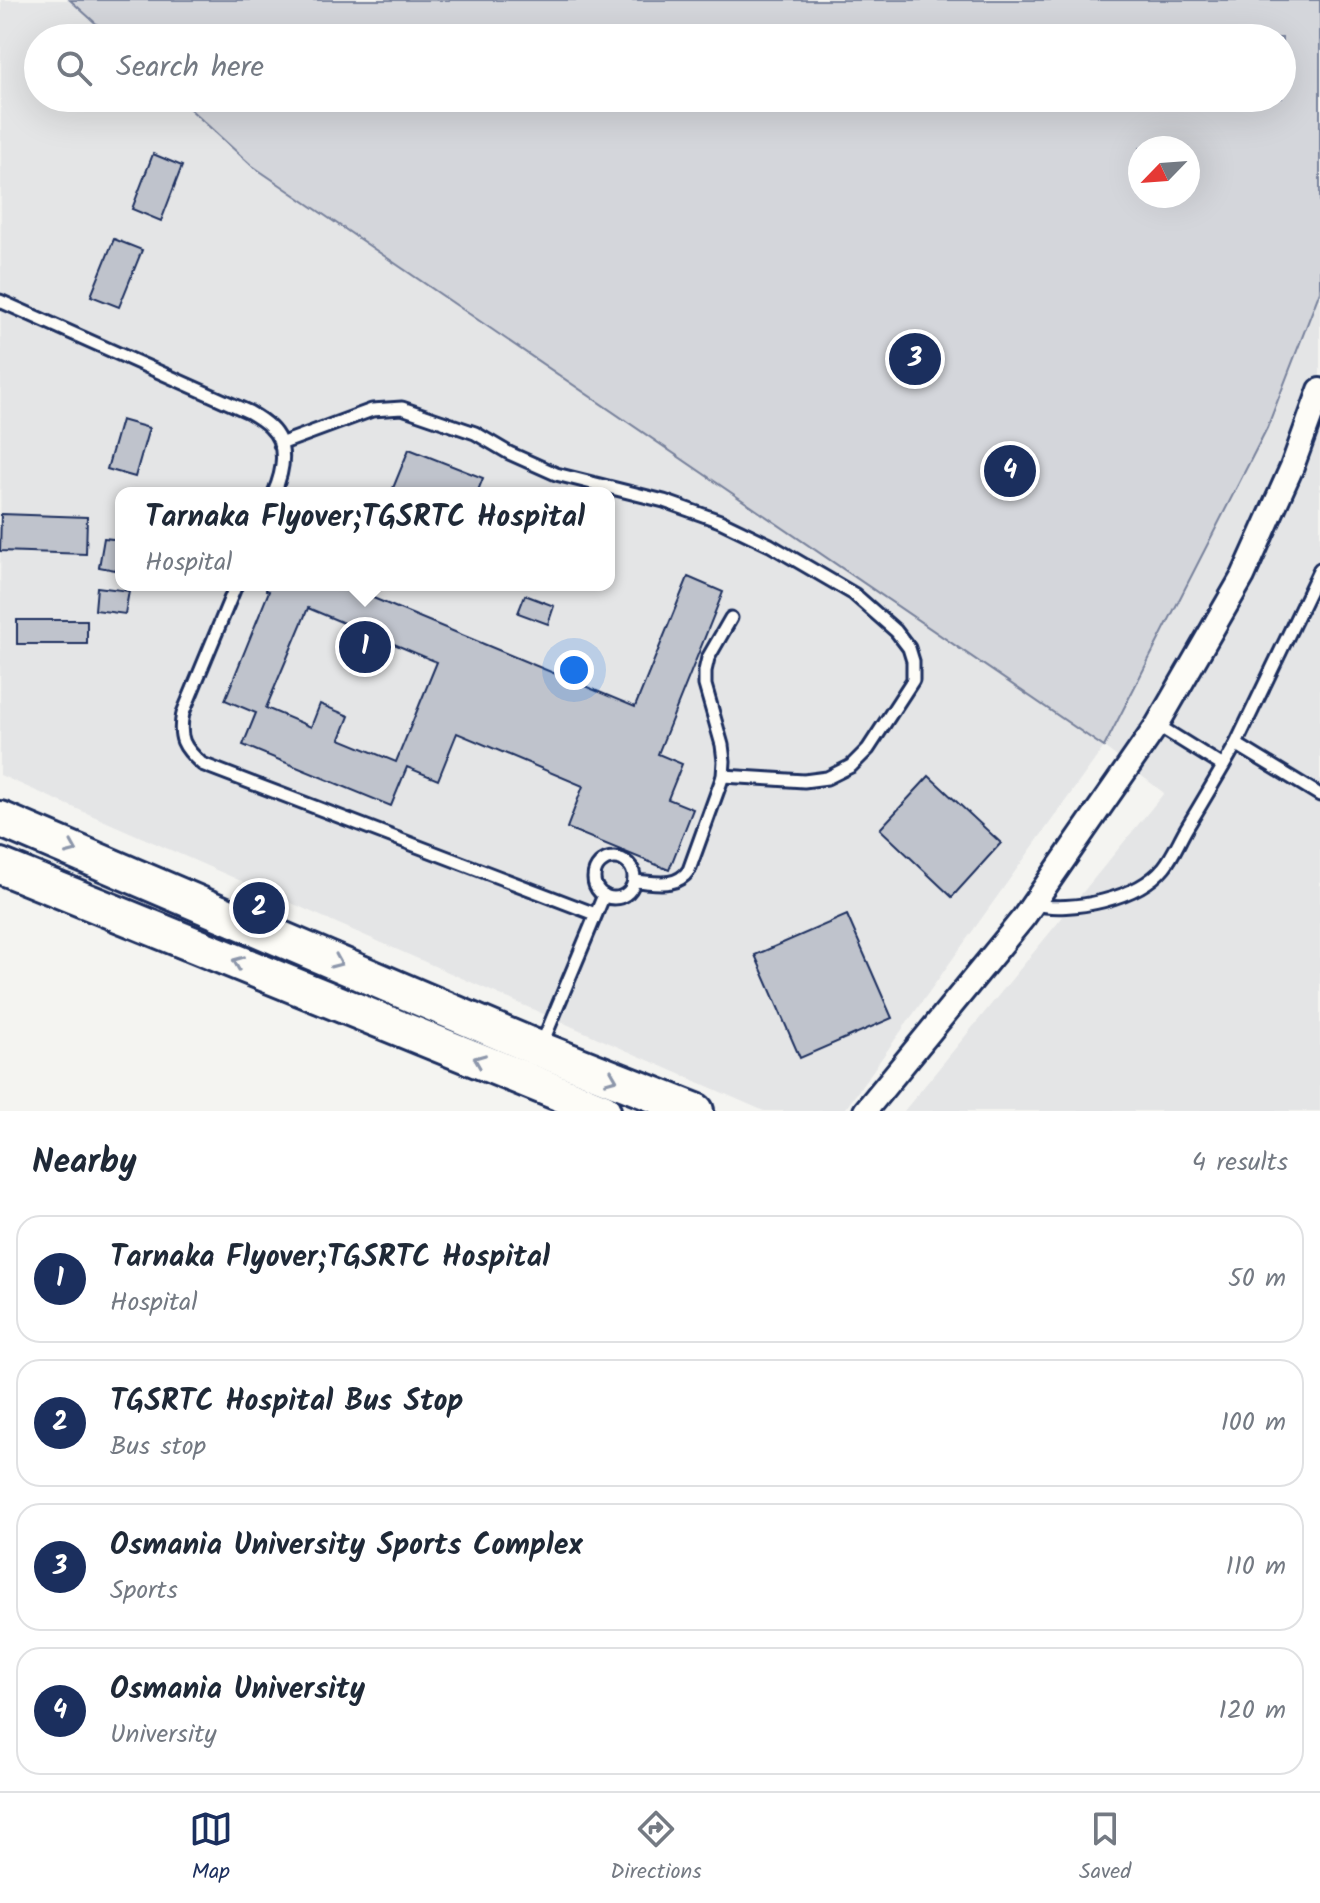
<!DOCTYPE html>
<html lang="en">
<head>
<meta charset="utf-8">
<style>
	:root { --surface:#fff; --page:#f2f2f3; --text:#1f2937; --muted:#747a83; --line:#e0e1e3; --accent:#1b2f5e }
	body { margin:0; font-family:Kalam,sans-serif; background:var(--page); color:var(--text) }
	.compass { position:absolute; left:1128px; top:136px; width:72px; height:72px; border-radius:50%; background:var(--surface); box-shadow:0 8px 32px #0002; rotate:245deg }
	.you { position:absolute; left:574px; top:670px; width:28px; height:28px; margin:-20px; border:6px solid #fff; border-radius:50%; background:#1a73e8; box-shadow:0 0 0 12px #1a73e833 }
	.badge { display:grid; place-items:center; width:52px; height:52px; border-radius:50%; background:var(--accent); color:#fff; font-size:26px; font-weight:700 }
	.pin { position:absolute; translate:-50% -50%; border:4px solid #fff; box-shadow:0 2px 8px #0006 }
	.popup { position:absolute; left:115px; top:487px; width:500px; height:104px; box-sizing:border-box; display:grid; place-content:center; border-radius:16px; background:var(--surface); filter:drop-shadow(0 2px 6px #0005); font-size:26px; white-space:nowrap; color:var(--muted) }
	.popup b { font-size:30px; color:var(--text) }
	.popup::after { content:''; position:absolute; left:50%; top:100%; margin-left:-16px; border:16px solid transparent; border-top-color:var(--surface) }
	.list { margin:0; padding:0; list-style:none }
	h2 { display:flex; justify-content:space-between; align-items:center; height:104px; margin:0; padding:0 32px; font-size:34px }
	h2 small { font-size:26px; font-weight:400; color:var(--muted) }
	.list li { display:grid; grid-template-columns:52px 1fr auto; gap:24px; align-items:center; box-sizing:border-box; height:128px; margin:0 16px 16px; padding:0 16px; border:2px solid var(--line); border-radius:24px }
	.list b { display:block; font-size:30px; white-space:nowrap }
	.list p { margin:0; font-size:26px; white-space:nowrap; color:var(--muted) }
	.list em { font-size:26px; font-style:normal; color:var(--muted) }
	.icon { flex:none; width:44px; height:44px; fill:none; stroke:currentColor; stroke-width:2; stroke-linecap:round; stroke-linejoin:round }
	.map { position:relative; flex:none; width:1320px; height:1111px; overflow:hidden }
	.search { position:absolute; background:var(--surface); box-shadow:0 8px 32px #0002; left:24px; right:24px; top:24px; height:88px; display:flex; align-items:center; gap:20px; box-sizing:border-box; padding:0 28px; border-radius:44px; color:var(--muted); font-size:30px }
	.sheet { height:680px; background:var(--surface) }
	nav { display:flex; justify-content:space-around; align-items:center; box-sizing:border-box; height:112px; border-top:2px solid var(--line); background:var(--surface); font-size:22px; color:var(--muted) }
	nav a { display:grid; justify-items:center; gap:4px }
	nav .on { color:var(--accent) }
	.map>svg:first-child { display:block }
	.built { fill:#e4e5e6; fill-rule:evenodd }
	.green { fill:#d4d6db; stroke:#78829c; stroke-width:2; fill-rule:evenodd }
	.building { fill:#bfc3cc; stroke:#1b2f5e; stroke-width:2; fill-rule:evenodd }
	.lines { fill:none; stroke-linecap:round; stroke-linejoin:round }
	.lane-casing { stroke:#1b2f5e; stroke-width:17 }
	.street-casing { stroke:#1b2f5e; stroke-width:28 }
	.primary-casing { stroke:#1b2f5e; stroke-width:40 }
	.lane { stroke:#fdfcf7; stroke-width:11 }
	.street { stroke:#fdfcf7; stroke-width:22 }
	.primary { stroke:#fdfcf7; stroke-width:34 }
	.oneway { stroke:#8c96aa }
</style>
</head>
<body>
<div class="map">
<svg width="1320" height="1111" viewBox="0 0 1320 1111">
	<rect width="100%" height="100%" fill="#f4f4f1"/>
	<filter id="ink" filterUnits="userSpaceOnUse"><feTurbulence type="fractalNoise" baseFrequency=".0125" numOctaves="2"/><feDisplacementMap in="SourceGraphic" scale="16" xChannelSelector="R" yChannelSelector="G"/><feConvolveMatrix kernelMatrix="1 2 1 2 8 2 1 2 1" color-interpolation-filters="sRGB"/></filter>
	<g filter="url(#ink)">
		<path class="built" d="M1,0H1320V1111H904L1164,793L1104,747L844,1111H764L0,775ZM38,38H1282V98H38ZM1140,148H1188V196H1140ZM121,493H609V585H121Z"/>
		<path class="green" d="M70,0H1320V291L1267,428L1104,747L251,165L178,98H1282V38H112ZM1140,148H1188V196H1140Z"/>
		<g class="building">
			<path d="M153,154L182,166L161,221L132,209Z"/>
			<path d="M114,239L142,250L119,307L91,296Z"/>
			<path d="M121,420L149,428L135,477L107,469Z"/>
			<path d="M409,449L483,478L477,493H391Z"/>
			<path d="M1,514L87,517L86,554L0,551Z"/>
			<path d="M104,538L121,540V571L99,567Z"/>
			<path d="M688,577L723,592L658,754L682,764L668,799L693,809L669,870L567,828L583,786L457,733L438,780L407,767L391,806L243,745L256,713L225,700L269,591L266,590L267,585H342L635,707ZM308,608L437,662L396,762L340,739L349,716L320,704L311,727L266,708Z"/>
			<path d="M97,587L129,591L125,614L95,610Z"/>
			<path d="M525,595L554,606L548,624L518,613Z"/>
			<rect x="17" y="620" width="70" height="24"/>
			<path d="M929,776L1001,843L952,897L880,829Z"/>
			<path d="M847,915L892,1018L800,1058L755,955Z"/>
		</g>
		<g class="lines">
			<defs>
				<g id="lane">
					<path d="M0,301L249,412C256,416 264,421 270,427C289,445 283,472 274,493"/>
					<path d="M280,444L372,410L402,408L475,433L509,453L556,474L664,501L720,521L770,545L854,594L896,631L909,648L913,661V680L868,749L851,766L827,778L804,781L723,776"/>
					<path d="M236,585L183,713C178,738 183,747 202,764L595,914"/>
					<path d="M1157,725L1223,766"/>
					<path d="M1236,744L1320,569"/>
					<circle cx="614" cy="878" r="20"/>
					<path d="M634,881C654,882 676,889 689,870L723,776L724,761L722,745L705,685V671L708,658L731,618"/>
					<path d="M1033,904C1071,913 1138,899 1164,867C1173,856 1179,841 1186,829C1203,801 1220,772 1236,744L1320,795"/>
					<path d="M541,1046L604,895"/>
				</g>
				<path id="street" d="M865,1111L1024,917L1157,725L1243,576L1292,467L1320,390"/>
				<g id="primary">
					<path d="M0,819L539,1049L696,1111"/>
					<path d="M0,866L603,1111"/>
				</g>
			</defs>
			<use href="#lane" class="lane-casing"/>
			<use href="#street" class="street-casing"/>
			<use href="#primary" class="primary-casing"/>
			<use href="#lane" class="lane"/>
			<use href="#street" class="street"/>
			<use href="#primary" class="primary"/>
		</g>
		<defs><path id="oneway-chevron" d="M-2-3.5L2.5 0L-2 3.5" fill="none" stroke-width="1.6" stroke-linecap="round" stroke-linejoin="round" transform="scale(2)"/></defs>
		<g class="oneway">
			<use href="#oneway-chevron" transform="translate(72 849) rotate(23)"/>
			<use href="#oneway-chevron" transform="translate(238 962) rotate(-158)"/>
			<use href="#oneway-chevron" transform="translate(337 962) rotate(23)"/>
			<use href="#oneway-chevron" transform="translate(479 1060) rotate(-158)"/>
			<use href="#oneway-chevron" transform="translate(612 1078) rotate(22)"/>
		</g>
	</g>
</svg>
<svg class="compass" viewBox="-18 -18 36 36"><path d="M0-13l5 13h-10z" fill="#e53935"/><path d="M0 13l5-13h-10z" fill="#747a83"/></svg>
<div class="you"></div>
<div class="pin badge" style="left:365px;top:647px">1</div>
<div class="popup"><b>Tarnaka Flyover;TGSRTC Hospital</b>Hospital</div>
<div class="pin badge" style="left:259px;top:908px">2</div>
<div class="pin badge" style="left:915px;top:359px">3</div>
<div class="pin badge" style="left:1010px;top:471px">4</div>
<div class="search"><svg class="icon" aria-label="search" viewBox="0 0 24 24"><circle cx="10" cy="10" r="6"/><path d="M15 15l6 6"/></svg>Search here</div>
</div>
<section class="sheet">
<h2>Nearby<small>4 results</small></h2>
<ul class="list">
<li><span class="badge">1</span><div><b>Tarnaka Flyover;TGSRTC Hospital</b><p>Hospital</p></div><em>50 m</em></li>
<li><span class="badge">2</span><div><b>TGSRTC Hospital Bus Stop</b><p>Bus stop</p></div><em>100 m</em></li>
<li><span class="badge">3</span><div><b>Osmania University Sports Complex</b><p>Sports</p></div><em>110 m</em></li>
<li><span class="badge">4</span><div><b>Osmania University</b><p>University</p></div><em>120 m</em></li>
</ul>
</section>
<nav>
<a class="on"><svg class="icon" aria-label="map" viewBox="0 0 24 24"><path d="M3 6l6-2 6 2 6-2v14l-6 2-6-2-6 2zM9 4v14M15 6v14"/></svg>Map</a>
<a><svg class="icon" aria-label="directions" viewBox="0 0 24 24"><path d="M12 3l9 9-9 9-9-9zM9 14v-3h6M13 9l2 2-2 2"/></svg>Directions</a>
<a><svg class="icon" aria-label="saved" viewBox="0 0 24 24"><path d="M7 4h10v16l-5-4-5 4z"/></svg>Saved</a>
</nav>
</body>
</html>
